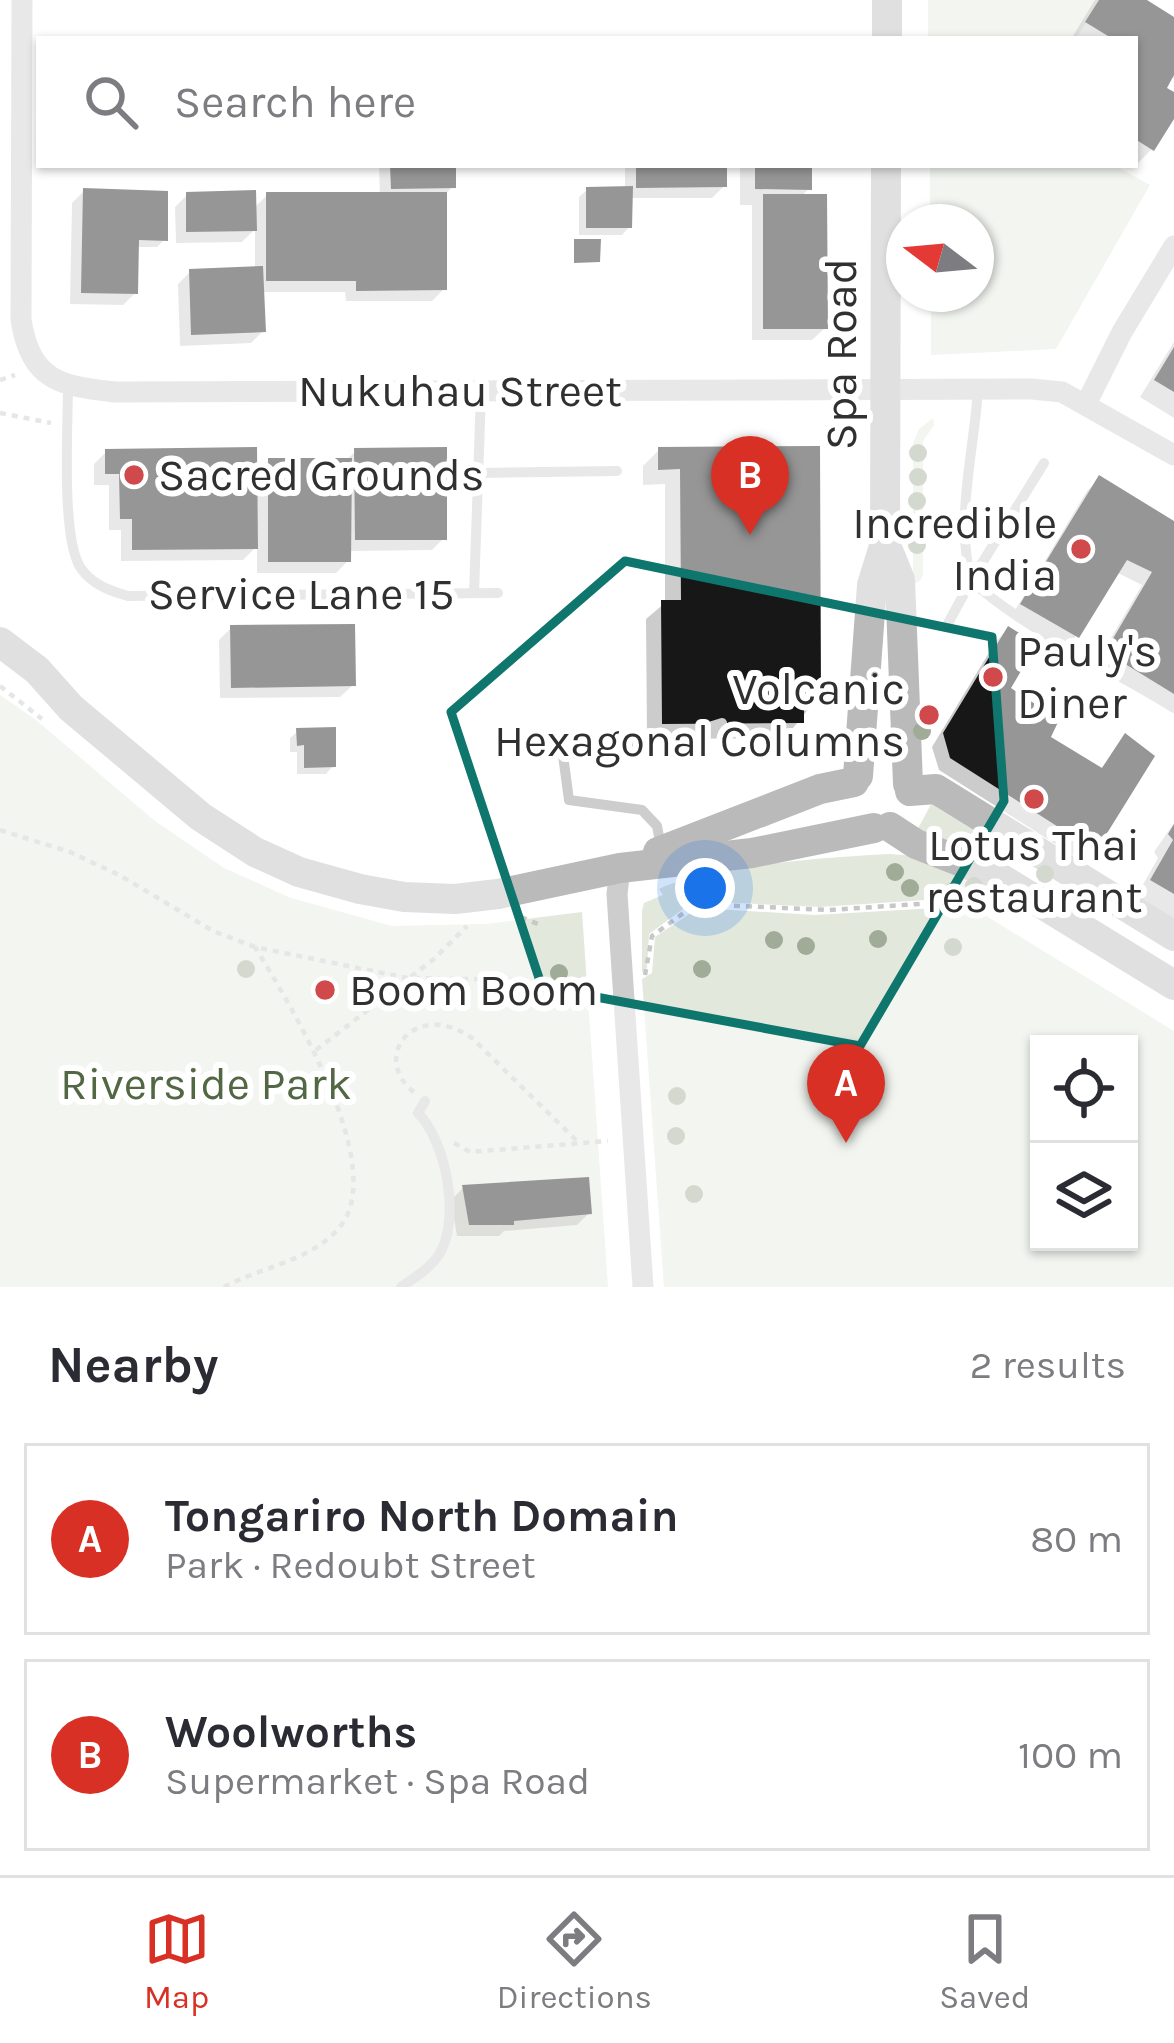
<!DOCTYPE html>
<html lang="en">
<head>
<meta charset="utf-8">
<style>
	:root { --surface:#fff; --page:#f2f2f3; --text:#2b2b33; --muted:#7c7c81; --line:#e1e1e2; --accent:#d93025 }
	body { margin:0; font-family:Karla,sans-serif; background:var(--page); color:var(--text) }
	.controls { position:absolute; right:36px; bottom:36px; display:grid; overflow:hidden; border-radius:0px; box-shadow:0 3px 9px #0004 }
	.controls button { width:108px; height:108px; display:grid; place-items:center; padding:0; border:0; border-bottom:3px solid var(--line); background:var(--surface); color:var(--text); font:60px sans-serif }
	.compass { position:absolute; left:886px; top:204px; width:108px; height:108px; border-radius:50%; background:var(--surface); box-shadow:0 3px 9px #0004; rotate:286deg }
	.you { position:absolute; left:705px; top:888px; width:42px; height:42px; margin:-30px; border:9px solid #fff; border-radius:50%; background:#1a73e8; box-shadow:0 0 0 18px #1a73e833 }
	.badge { display:grid; place-items:center; width:78px; height:78px; border-radius:50%; background:var(--accent); color:#fff; font-size:39px; font-weight:700 }
	.pin { position:absolute; translate:-50% -99px; filter:drop-shadow(0 3px 6px #0008) }
	.pin::after { content:''; position:absolute; top:63px; width:42px; height:36px; background:inherit; clip-path:polygon(0 0,100% 0,50% 100%) }
	.list { margin:0; padding:0; list-style:none }
	h2 { display:flex; justify-content:space-between; align-items:center; height:156px; margin:0; padding:0 48px; font-size:51px }
	h2 small { font-size:39px; font-weight:400; color:var(--muted) }
	.list li { display:grid; grid-template-columns:78px 1fr auto; gap:36px; align-items:center; box-sizing:border-box; height:192px; margin:0 24px 24px; padding:0 24px; border:3px solid var(--line); border-radius:0px }
	.list b { display:block; font-size:45px; white-space:nowrap }
	.list p { margin:0; font-size:39px; white-space:nowrap; color:var(--muted) }
	.list em { font-size:39px; font-style:normal; color:var(--muted) }
	.icon { flex:none; width:66px; height:66px; fill:none; stroke:currentColor; stroke-width:2; stroke-linecap:round; stroke-linejoin:round }
	.map { position:relative; flex:none; width:1174px; height:1287px; overflow:hidden }
	.search { position:absolute; background:var(--surface); box-shadow:0 3px 9px #0004; left:36px; right:36px; top:36px; height:132px; display:flex; align-items:center; gap:30px; box-sizing:border-box; padding:0 42px; border-radius:0px; color:var(--muted); font-size:45px }
	.sheet { height:588px; background:var(--surface) }
	nav { display:flex; justify-content:space-around; align-items:center; box-sizing:border-box; height:168px; border-top:3px solid var(--line); background:var(--surface); font-size:33px; color:var(--muted) }
	nav a { display:grid; justify-items:center; gap:6px }
	nav .on { color:var(--accent) }
	.map>svg:first-child { display:block }
	.green { fill:#e3e8dd; fill-rule:evenodd }
	.shadow { fill:#0003 }
	.building { fill:#171717 }
	.lines { fill:none; stroke-linecap:round; stroke-linejoin:round }
	.path { stroke:#c7c7c7; stroke-width:4.5; stroke-dasharray:6 6; stroke-linecap:butt }
	.lane { stroke:#cdcdcd; stroke-width:10 }
	.street { stroke:#cdcdcd; stroke-width:21 }
	.secondary { stroke:#bababa; stroke-width:30 }
	.tree { fill:#a0ab98 }
	.marked { fill:none; stroke:#0f766e; stroke-width:9; stroke-linejoin:round }
	.poi-dot { fill:#d04a4c; stroke:#fff; stroke-width:4.5 }
	.labels { text-anchor:middle; dominant-baseline:central; stroke-width:12; stroke-linejoin:round; paint-order:stroke }
	.street-label { font-size:45px; fill:#303030; stroke:#fff }
	.poi-label { font-size:45px; fill:#303030; stroke:#fff; text-anchor:start }
	.park-label { font-size:45px; fill:#526743; stroke:#fff }
</style>
</head>
<body>
<div class="map">
<svg width="1174" height="1287" viewBox="0 0 1174 1287">
	<rect width="100%" height="100%" fill="#fff"/>
	<g class="green">
		<path d="M928,0H1099L1076,39H928Z"/>
		<path d="M930,165H1114L1150,185L1056,349L931,355V294H976V222H930Z"/>
		<path d="M933,418L934,425L923,441V575L920,581L913,584V444L919,429Z"/>
		<path d="M0,695L36,720L155,821L224,868L291,898L392,926L486,924L582,912L608,1287H0Z"/>
		<path d="M935,797L1014,847L1000,871L916,832Z"/>
		<path d="M890,854L915,856L993,881L987,889L981,886L977,893L969,889L964,895L958,892L955,898L820,907L694,901L649,934L647,968L642,972V911L644,903L663,895L659,889C709,865 832,857 890,854Z"/>
		<path d="M970,906L1174,1031V1287H664L642,979L652,973L655,937L698,908L815,915ZM1039,1044H1129V1242H1039Z"/>
	</g>
	<g class="shadow">
		<path d="M1095,0H1141L1174,20V79L1170,76L1162,88L1174,96V113L1152,149L1136,165L1135,39H1071Z"/>
		<path d="M379,165H453V186L444,196V289L432,301H346L345,292H261L263,331L251,343L180,346L178,284L190,272L255,270V229L242,242L176,243L175,207L187,195L254,208L267,195H380Z"/>
		<path d="M625,165H724V186L712,198H630L629,227L622,235H579V197L587,190L625,189Z"/>
		<path d="M740,165H809V188L801,197L825,328L812,340H752V205H740Z"/>
		<path d="M84,191L165,239L157,247H136V292L123,305L70,304L72,203Z"/>
		<path d="M1174,342V418L1140,397Z"/>
		<path d="M817,449L818,697L785,738L647,739L646,619L665,603V484L643,485V466L659,450Z"/>
		<path d="M356,451L444,538L432,550L348,551V561L336,573H257V546L243,560L121,561V530H109V485H94V464L106,452L254,475L269,461H345Z"/>
		<path d="M1099,479L1174,525V713L1107,672L1113,662L1101,655L1142,585L1116,572L1076,636L1064,648L1011,617L1087,491Z"/>
		<path d="M231,628L353,685L340,697L220,698L219,640Z"/>
		<path d="M1008,629L1007,689L1047,738L1100,770L1125,737L1093,849L1082,861L939,770L932,747L996,641Z"/>
		<path d="M298,731L333,766L326,774H297V752H290V738Z"/>
		<path d="M1174,823V919L1136,897L1158,858L1154,852Z"/>
		<path d="M463,1188L589,1213L577,1225L504,1231L499,1236H457L451,1200Z"/>
	</g>
	<g class="building">
		<path d="M1099,0H1147L1174,17V75L1167,88L1174,92V119L1154,151L1135,139V39H1113L1085,22Z"/>
		<path d="M390,165H456V188L391,189Z"/>
		<path d="M636,165H727V187L636,188Z"/>
		<path d="M755,165H812V190L755,189Z"/>
		<path d="M633,186L632,228H586V187Z"/>
		<path d="M83,188L168,191V241L139,240L138,294L81,293Z"/>
		<path d="M256,190L257,231L186,232V192Z"/>
		<path d="M266,192H447V290L356,291V281H266Z"/>
		<path d="M763,194H827L828,329H763Z"/>
		<path d="M574,239H601L600,262L574,263Z"/>
		<path d="M263,266L266,332L191,335L189,269Z"/>
		<path d="M1174,347V392L1154,380Z"/>
		<path d="M820,446L821,699H804V723L662,724L661,600H681L680,469L658,470V447Z"/>
		<path d="M257,447L258,549L132,550V519H120L119,474H105V449Z"/>
		<path d="M447,447V540H355L354,448Z"/>
		<path d="M268,458H352L351,562H268Z"/>
		<path d="M1099,475L1174,521V694L1117,659L1123,649L1111,642L1152,572L1127,560L1079,638L1020,604Z"/>
		<path d="M355,624L356,686L231,688L230,625Z"/>
		<path d="M1008,626L1037,644L1011,688L1059,720L1051,737L1102,768L1125,733L1155,756L1096,851L950,758L943,733Z"/>
		<path d="M336,727V767L304,768V745L297,746L296,728Z"/>
		<path d="M1174,824V894L1150,880L1173,840L1168,834Z"/>
		<path d="M589,1177L592,1214L514,1221V1225H469L462,1185Z"/>
	</g>
	<g class="lines">
		<g class="path">
			<path d="M0,380L15,375"/>
			<path d="M0,413L51,423"/>
			<path d="M0,686L42,719"/>
			<path d="M0,830L70,852L121,876L213,931L255,947L407,978L594,981"/>
			<path d="M521,917L538,924"/>
			<path d="M645,975L652,936L696,904L829,910L978,900"/>
			<path d="M316,1050L434,959L467,926"/>
			<path d="M414,1092C370,1058 414,998 472,1038L580,1144"/>
			<path d="M454,1143L470,1152L608,1141"/>
			<path d="M224,1287C261,1267 311,1261 339,1228C391,1168 289,1003 255,947"/>
		</g>
		<g class="lane">
			<path d="M68,386C68,426 61,535 80,567C91,584 110,591 128,596L498,593"/>
			<path d="M1044,463L971,581C1032,634 1105,665 1174,708"/>
			<path d="M476,473L617,471"/>
			<path d="M474,593L481,393"/>
			<path d="M946,627L971,581C955,516 974,454 978,389"/>
			<path d="M661,847L657,826L642,810L569,800L562,748L661,742L722,723"/>
			<path d="M401,1287C414,1278 429,1269 438,1256C462,1221 446,1141 418,1113L425,1101"/>
		</g>
		<g class="street">
			<path d="M22,0L21,320C31,381 60,386 115,392L1032,389L1062,392L1174,455"/>
			<path d="M1086,404L1122,332L1174,246"/>
			<path d="M620,868L617,894L643,1287"/>
		</g>
		<g class="secondary">
			<path d="M887,39V0"/>
			<path d="M885,543L900,580L908,784"/>
			<path d="M0,642L37,670L71,708L201,817L255,852L299,872L360,889L404,897L455,899L498,894L620,868L752,853L874,828"/>
			<path d="M858,776L872,585L885,543L886,165"/>
			<path d="M910,791L936,789L1174,936"/>
			<path d="M890,827L916,844L995,875L1174,985"/>
			<path d="M658,852L820,789L854,782"/>
		</g>
	</g>
	<g class="tree">
		<circle cx="918" cy="453" r="9"/>
		<circle cx="918" cy="477" r="9"/>
		<circle cx="917" cy="501" r="9"/>
		<circle cx="917" cy="521" r="9"/>
		<circle cx="917" cy="545" r="9"/>
		<circle cx="922" cy="731" r="9"/>
		<circle cx="970" cy="844" r="9"/>
		<circle cx="1003" cy="850" r="9"/>
		<circle cx="895" cy="872" r="9"/>
		<circle cx="1045" cy="874" r="9"/>
		<circle cx="974" cy="886" r="9"/>
		<circle cx="910" cy="888" r="9"/>
		<circle cx="952" cy="892" r="9"/>
		<circle cx="878" cy="939" r="9"/>
		<circle cx="774" cy="940" r="9"/>
		<circle cx="806" cy="946" r="9"/>
		<circle cx="953" cy="947" r="9"/>
		<circle cx="246" cy="969" r="9"/>
		<circle cx="702" cy="969" r="9"/>
		<circle cx="559" cy="973" r="9"/>
		<circle cx="369" cy="985" r="9"/>
		<circle cx="677" cy="1096" r="9"/>
		<circle cx="676" cy="1136" r="9"/>
		<circle cx="694" cy="1194" r="9"/>
	</g>
	<path d="M0 0H1174V1287H0ZM625,561L992,637L1004,801L860,1046L542,987L451,712Z" fill="#fff" fill-opacity=".55" fill-rule="evenodd"/>
	<path class="marked" d="M625,561L992,637L1004,801L860,1046L542,987L451,712Z"/>
	<g class="poi-dot">
		<circle cx="134" cy="475" r="12"/>
		<circle cx="1081" cy="549" r="12"/>
		<circle cx="993" cy="677" r="12"/>
		<circle cx="929" cy="715" r="12"/>
		<circle cx="1034" cy="799" r="12"/>
		<circle cx="325" cy="990" r="12"/>
	</g>
	<g class="labels">
		<g class="street-label">
			<text transform="translate(841 354) rotate(-90)">Spa Road</text>
			<text x="460" y="391">Nukuhau Street</text>
			<text x="301" y="594">Service Lane 15</text>
		</g>
		<g class="poi-label">
			<text x="158" y="475">Sacred Grounds</text>
			<text x="1057" y="523" text-anchor="end">Incredible<tspan x="1057" dy="52">India</tspan></text>
			<text x="1017" y="651">Pauly's<tspan x="1017" dy="52">Diner</tspan></text>
			<text x="905" y="689" text-anchor="end">Volcanic<tspan x="905" dy="52">Hexagonal Columns</tspan></text>
			<text x="1034" y="845" text-anchor="middle">Lotus Thai<tspan x="1034" dy="52">restaurant</tspan></text>
			<text x="349" y="990">Boom Boom</text>
		</g>
		<g class="park-label">
			<text x="206" y="1084">Riverside Park</text>
		</g>
	</g>
</svg>
<div class="controls">
<button><svg class="icon" aria-label="locate" viewBox="0 0 24 24"><circle cx="12" cy="12" r="6"/><path d="M12 2v4M12 18v4M2 12h4M18 12h4"/></svg></button>
<button><svg class="icon" aria-label="layers" viewBox="0 0 24 24"><path d="M12 4l9 5-9 5-9-5zM3 14l9 5 9-5"/></svg></button>
</div>
<svg class="compass" viewBox="-18 -18 36 36"><path d="M0-13l5 13h-10z" fill="#e53935"/><path d="M0 13l5-13h-10z" fill="#7c7c81"/></svg>
<div class="you"></div>
<div class="pin badge" style="left:846px;top:1143px">A</div>
<div class="pin badge" style="left:750px;top:535px">B</div>
<div class="search"><svg class="icon" aria-label="search" viewBox="0 0 24 24"><circle cx="10" cy="10" r="6"/><path d="M15 15l6 6"/></svg>Search here</div>
</div>
<section class="sheet">
<h2>Nearby<small>2 results</small></h2>
<ul class="list">
<li><span class="badge">A</span><div><b>Tongariro North Domain</b><p>Park · Redoubt Street</p></div><em>80 m</em></li>
<li><span class="badge">B</span><div><b>Woolworths</b><p>Supermarket · Spa Road</p></div><em>100 m</em></li>
</ul>
</section>
<nav>
<a class="on"><svg class="icon" aria-label="map" viewBox="0 0 24 24"><path d="M3 6l6-2 6 2 6-2v14l-6 2-6-2-6 2zM9 4v14M15 6v14"/></svg>Map</a>
<a><svg class="icon" aria-label="directions" viewBox="0 0 24 24"><path d="M12 3l9 9-9 9-9-9zM9 14v-3h6M13 9l2 2-2 2"/></svg>Directions</a>
<a><svg class="icon" aria-label="saved" viewBox="0 0 24 24"><path d="M7 4h10v16l-5-4-5 4z"/></svg>Saved</a>
</nav>
</body>
</html>
